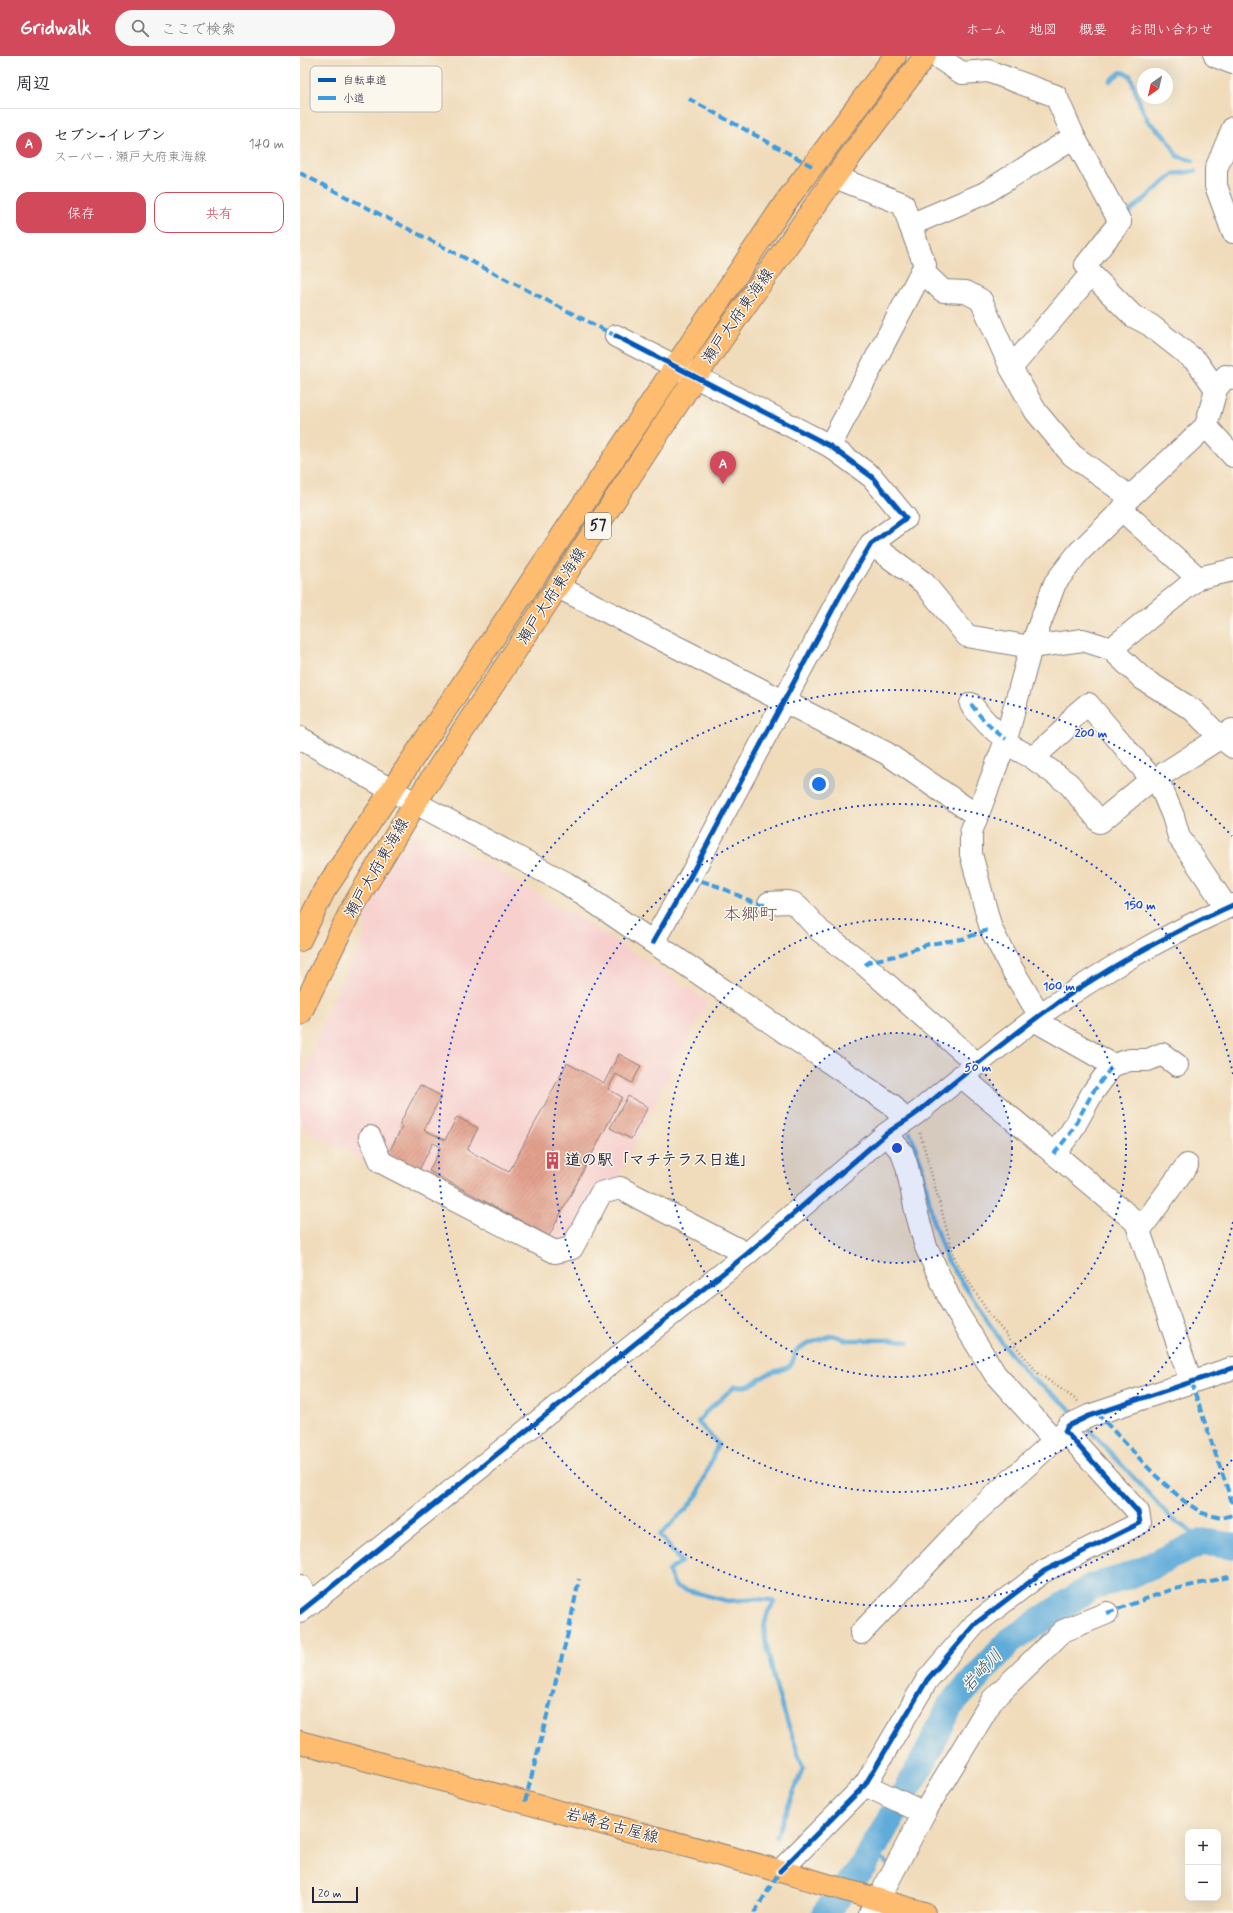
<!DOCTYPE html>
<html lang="ja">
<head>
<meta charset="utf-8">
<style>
	:root { --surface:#fff; --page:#f7f7f7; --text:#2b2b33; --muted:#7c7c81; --line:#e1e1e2; --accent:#d1495b }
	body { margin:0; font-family:Mynerve,"Klee One",sans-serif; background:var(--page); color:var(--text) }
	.controls { position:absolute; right:12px; bottom:12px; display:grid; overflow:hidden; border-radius:8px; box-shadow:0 4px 16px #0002 }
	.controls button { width:36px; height:36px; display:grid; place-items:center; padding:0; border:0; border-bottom:1px solid var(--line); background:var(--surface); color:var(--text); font:20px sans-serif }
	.compass { position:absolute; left:837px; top:12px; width:36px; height:36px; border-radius:50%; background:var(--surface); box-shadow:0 4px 16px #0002; rotate:214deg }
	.scale { position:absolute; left:12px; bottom:10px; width:46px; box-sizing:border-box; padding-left:4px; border:2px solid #22223b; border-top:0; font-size:11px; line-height:14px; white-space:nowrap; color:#22223b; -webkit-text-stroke:3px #fbf7ec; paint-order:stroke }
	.you { position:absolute; left:519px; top:728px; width:14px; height:14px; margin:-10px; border:3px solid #fff; border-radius:50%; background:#1a73e8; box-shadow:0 0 0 6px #1a73e833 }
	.badge { display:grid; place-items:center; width:26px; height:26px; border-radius:50%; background:var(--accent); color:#fff; font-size:13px; font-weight:700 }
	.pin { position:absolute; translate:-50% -33px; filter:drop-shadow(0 1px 2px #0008) }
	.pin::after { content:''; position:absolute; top:21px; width:14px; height:12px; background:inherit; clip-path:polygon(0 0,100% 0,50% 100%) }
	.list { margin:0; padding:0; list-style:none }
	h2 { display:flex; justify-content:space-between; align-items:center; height:52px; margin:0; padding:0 16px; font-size:17px }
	h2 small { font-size:13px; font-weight:400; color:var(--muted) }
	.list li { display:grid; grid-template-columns:26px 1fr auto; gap:12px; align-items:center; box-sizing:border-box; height:72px; padding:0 16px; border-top:1px solid var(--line) }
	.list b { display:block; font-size:15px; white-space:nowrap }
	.list p { margin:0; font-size:13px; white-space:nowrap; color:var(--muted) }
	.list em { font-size:13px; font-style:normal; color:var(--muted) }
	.actions { display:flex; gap:8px; padding:12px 16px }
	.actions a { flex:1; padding:9px 0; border:1px solid var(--accent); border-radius:12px; text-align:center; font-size:14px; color:var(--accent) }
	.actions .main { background:var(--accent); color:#fff }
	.icon { flex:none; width:22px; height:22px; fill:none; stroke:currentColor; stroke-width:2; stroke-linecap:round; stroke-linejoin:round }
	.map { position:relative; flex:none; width:933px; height:1857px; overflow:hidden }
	header { display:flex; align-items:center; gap:24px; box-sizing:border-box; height:56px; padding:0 20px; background:var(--accent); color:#fff }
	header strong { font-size:19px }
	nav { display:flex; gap:22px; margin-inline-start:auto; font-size:14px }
	.search { width:280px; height:36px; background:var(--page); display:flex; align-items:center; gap:10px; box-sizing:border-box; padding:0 14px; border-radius:22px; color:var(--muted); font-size:15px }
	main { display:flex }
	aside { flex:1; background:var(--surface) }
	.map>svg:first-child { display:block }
	.built { fill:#f7d0ce }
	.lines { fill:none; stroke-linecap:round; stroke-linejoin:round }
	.stream { stroke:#60acd9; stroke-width:4.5 }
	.river { stroke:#60acd9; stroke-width:27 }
	.building { fill:url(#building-hatch) }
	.minor-casing { stroke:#897f7b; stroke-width:24 }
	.major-casing { stroke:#897f7b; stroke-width:24 }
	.path { stroke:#897f7b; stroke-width:2.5; stroke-dasharray:1 3; stroke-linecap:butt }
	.minor { stroke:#fff; stroke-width:22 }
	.major { stroke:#fdbc70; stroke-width:22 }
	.quiet { stroke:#3c9ce2; stroke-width:4; stroke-dasharray:8 4; stroke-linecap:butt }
	.cycleway-casing { stroke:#fbf7ec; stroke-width:8 }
	.cycleway { stroke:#0057b8; stroke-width:5 }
	.ring { fill:none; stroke:#1d4ed8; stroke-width:2; stroke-dasharray:2 4 }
	.labels { text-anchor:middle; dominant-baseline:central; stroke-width:3; stroke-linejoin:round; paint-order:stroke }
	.shield { fill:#fbf7ec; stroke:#636270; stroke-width:1 }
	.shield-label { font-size:15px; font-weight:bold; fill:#22223b }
	.street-label { font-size:16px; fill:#22223b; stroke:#fbf7ec }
	.poi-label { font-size:16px; font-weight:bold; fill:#22223b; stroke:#fbf7ec; text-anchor:start }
	.water-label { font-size:17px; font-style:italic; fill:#3b597a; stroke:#fbf7ec }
	.quarter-label { font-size:18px; fill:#664e58; stroke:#fbf7ec }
	.key { fill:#fbf7ec; stroke:#bab7b7; stroke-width:1 }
	.key-label { font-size:11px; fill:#22223b }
	.centre { fill:#1d4ed8; stroke:#fbf7ec; stroke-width:2 }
	.ring-label { font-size:12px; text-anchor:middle; font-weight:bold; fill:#1d4ed8; stroke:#fbf7ec; stroke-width:3; stroke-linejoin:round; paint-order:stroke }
</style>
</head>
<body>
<header>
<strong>Gridwalk</strong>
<div class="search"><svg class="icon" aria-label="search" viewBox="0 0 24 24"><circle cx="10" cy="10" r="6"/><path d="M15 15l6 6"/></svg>ここで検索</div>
<nav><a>ホーム</a><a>地図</a><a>概要</a><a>お問い合わせ</a></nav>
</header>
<main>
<aside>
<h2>周辺<small></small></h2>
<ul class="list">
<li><span class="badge">A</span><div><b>セブン-イレブン</b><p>スーパー · 瀬戸大府東海線</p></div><em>140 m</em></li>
</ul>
<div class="actions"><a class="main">保存</a><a>共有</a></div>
</aside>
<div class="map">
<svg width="933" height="1857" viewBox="0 0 933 1857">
	<defs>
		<pattern id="building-hatch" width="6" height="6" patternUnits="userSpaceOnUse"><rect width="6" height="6" fill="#e3a18d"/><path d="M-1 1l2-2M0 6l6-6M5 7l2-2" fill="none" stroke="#c28a7b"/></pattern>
	</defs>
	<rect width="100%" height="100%" fill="#fbf7ec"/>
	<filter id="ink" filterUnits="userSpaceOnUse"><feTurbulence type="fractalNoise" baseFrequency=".025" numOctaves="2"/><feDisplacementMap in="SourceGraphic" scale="8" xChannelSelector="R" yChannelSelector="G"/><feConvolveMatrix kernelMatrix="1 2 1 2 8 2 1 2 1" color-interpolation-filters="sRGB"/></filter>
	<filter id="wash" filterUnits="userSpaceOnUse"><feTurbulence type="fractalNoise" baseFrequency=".012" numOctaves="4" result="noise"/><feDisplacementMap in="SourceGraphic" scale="16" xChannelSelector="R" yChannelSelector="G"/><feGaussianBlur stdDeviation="0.9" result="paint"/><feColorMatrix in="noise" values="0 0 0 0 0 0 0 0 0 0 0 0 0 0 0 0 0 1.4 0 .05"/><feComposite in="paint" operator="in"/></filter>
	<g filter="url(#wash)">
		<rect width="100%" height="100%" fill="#f0dcbb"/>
		<path class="built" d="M134,778L294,871L408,945L271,1212L0,1071L1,1022L34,940L64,883L66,869L63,858L66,848L105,784Z"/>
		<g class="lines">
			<g class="stream">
				<path d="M810,25L821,16L830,19L840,48L848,65L867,82L877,100L893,105"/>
				<path d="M827,158L874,118L895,115"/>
				<path d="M610,1077L622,1109L633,1165L646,1202L705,1291L729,1320L764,1347L776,1360"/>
				<path d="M784,1368L872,1463L889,1474L903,1486"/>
				<path d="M476,1781L503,1712L477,1635L465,1582L464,1570L468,1556L474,1546L470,1544L457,1543L427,1545L376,1531L368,1515L381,1506L360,1479L386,1453L398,1438L418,1388L398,1366L405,1357L435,1330C453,1332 452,1327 466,1319C479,1311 493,1318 495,1296L505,1289L532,1279L547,1284H597L609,1286"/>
				<path d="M572,1796L590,1809"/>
			</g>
			<path class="river" d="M525,1857L564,1809L626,1700L650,1650L711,1584L791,1531L823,1522L903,1486L933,1490"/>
		</g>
		<g id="blocks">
			<g class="building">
				<path d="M319,998L341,1010L332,1027L316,1018L308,1033L322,1041L249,1180L129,1115L141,1091L133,1087L119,1114L88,1098L102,1071L99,1069L120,1029L141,1040L124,1074L145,1084L157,1061L178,1072L167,1094L209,1116L267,1007L304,1027Z"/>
				<path d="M328,1040L348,1051L331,1083L310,1072Z"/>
			</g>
		</g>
	</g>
	<g filter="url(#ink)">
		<use href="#blocks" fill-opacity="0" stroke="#897f7b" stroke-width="1"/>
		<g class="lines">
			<defs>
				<g id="minor">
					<path d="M636,0L662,17L688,15L756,40L774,81L820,166L786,209L791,218L833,260L850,269L897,306L916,333"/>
					<path d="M915,0L933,7"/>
					<path d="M933,72L916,113V130L933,176"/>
					<path d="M535,121L603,148L610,169L685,137L774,81"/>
					<path d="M622,215L643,235L666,236L681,244L711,312L736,356L772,399L830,441"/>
					<path d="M316,280L530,390L572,421L606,462L571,488L541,538L390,821L353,886"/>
					<path d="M711,312L791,218"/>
					<path d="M933,322L926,320L916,333L906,370L933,400"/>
					<path d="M530,390L625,209L610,169"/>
					<path d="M822,454L898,522"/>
					<path d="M571,488L624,527L667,580L731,591L783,584L811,593L843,623L893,654L920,681L933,691"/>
					<path d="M258,531L586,697L676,759"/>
					<path d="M811,593L898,522L933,514"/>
					<path d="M671,648C681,662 691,673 706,683"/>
					<path d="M0,682L91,734L266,827L592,1049L604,1064"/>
					<path d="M705,687L733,702L769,728L800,766L852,723L857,722L932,674"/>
					<path d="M733,702L764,674L775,659L788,648L852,723"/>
					<path d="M857,722L873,760L879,781L927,852"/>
					<path d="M469,847L487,846L493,847L499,852L520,875L565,909L677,1008"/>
					<path d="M740,960L709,908L691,873L671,798V776L705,687L731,591L755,527L779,496L822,454L830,441L906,370"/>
					<path d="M734,964L813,1009L830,1004H848L862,998L877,1009"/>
					<path d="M661,1020L836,1166L891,1326"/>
					<path d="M586,1078L602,1096L607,1111L616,1155L626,1191L652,1248L695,1318L755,1385"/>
					<path d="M70,1081L81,1106L255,1196L272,1192L301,1137L320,1132L447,1198"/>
					<path d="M754,1098L771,1076L793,1036L813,1009"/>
					<path d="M839,1175L887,1109"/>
					<path d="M0,1530L11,1547"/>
					<path d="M0,1556L447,1198L586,1078C596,1070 608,1064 618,1056C658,1023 698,991 739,960C796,918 868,878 933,849"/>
					<path d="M561,1577L676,1456L765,1375L768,1370L789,1360L933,1312"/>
					<path d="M565,1729L624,1757"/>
					<path d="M480,1815L565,1729L627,1624L675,1568L744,1515L840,1467L838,1456L765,1375"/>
					<path d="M570,1857L578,1844L624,1757L693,1643L763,1575L807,1557"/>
				</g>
				<g id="major">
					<path d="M0,884L24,835L485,147L595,0"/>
					<path d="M0,958L52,852L116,746L396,320L535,121L625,0"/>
					<path d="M0,1686L480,1815L624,1857"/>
				</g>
			</defs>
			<use href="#minor" class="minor-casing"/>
			<use href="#major" class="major-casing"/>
			<path class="path" d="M620,1077L655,1203L689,1258L738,1317L778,1345"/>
			<use href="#minor" class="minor"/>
			<use href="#major" class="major"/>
			<g class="quiet">
				<path d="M389,43L512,110"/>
				<path d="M0,117L316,280"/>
				<path d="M671,648C681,662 691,673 706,683"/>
				<path d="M390,821C399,824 408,827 417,830C429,834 458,852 469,847"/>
				<path d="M565,909L571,905L595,900L629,888L662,883L691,873"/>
				<path d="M754,1098L771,1076L793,1036L813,1009"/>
				<path d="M891,1326L933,1449"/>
				<path d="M797,1357L855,1419L884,1445L902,1457L921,1462L933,1459"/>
				<path d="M807,1557L870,1534L933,1520"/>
				<path d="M225,1746L269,1573L279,1523"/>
				<path d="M454,1857L480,1815"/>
			</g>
			<defs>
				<g id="cycleway">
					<path d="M316,280L530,390L572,421L606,462L571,488L541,538L390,821L353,886"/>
					<path d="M0,1556L447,1198L586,1078C596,1070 608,1064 618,1056C658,1023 698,991 739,960C796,918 868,878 933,849"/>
					<path d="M480,1815L565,1729L627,1624L675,1568L744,1515L840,1467L838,1456L765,1375L768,1370L789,1360L933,1312"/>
				</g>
			</defs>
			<use href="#cycleway" class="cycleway-casing"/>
			<use href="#cycleway" class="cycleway"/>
		</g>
	</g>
	<circle cx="597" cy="1092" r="115" fill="#1d4ed8" fill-opacity=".12"/>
	<g class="ring">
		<circle cx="597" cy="1092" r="115"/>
		<circle cx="597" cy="1092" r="229"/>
		<path d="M933 1166A344 344 0 1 1 933 1018"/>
		<path d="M932 1404A458 458 0 1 1 932 780"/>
	</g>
	<defs>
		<symbol id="building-bare" viewBox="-9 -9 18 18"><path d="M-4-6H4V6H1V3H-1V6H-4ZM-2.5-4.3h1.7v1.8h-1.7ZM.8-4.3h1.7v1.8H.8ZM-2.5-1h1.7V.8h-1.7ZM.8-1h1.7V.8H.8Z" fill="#d1495b" stroke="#fbf7ec" stroke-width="2.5" paint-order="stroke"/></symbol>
	</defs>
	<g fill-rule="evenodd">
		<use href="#building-bare" x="240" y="1092" width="25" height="25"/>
	</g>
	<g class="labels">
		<rect class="shield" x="285" y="457" width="26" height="26" rx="3"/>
		<g class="shield-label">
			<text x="298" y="470">57</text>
		</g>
		<g class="street-label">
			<text transform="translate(438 260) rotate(-55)">瀬戸大府東海線</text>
			<text transform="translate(252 540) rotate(-57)">瀬戸大府東海線</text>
			<text transform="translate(77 812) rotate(-60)">瀬戸大府東海線</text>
			<text transform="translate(312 1770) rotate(15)">岩崎名古屋線</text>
		</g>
		<g class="poi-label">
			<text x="265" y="1104">道の駅「マチテラス日進」</text>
		</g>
		<g class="water-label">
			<text transform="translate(682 1615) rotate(-47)">岩崎川</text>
		</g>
		<g class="quarter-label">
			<text x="450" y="859">本郷町</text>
		</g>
	</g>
	<rect x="10" y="10" width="132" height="46" rx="6" class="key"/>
	<rect x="18" y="22" width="18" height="4" fill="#0057b8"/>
	<rect x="18" y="40" width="18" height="4" fill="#3c9ce2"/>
	<g class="key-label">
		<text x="43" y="28">自転車道</text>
		<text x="43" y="46">小道</text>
	</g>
	<circle cx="597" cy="1092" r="6" class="centre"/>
	<g class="ring-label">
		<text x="791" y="681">200 m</text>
		<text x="840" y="853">150 m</text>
		<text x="759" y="934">100 m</text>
		<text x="678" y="1015">50 m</text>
	</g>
</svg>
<div class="controls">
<button>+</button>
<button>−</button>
</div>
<svg class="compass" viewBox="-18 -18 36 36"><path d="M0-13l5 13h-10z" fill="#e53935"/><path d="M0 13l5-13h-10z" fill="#7c7c81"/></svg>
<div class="scale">20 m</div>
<div class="you"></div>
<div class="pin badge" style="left:423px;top:428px">A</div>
</div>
</main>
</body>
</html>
